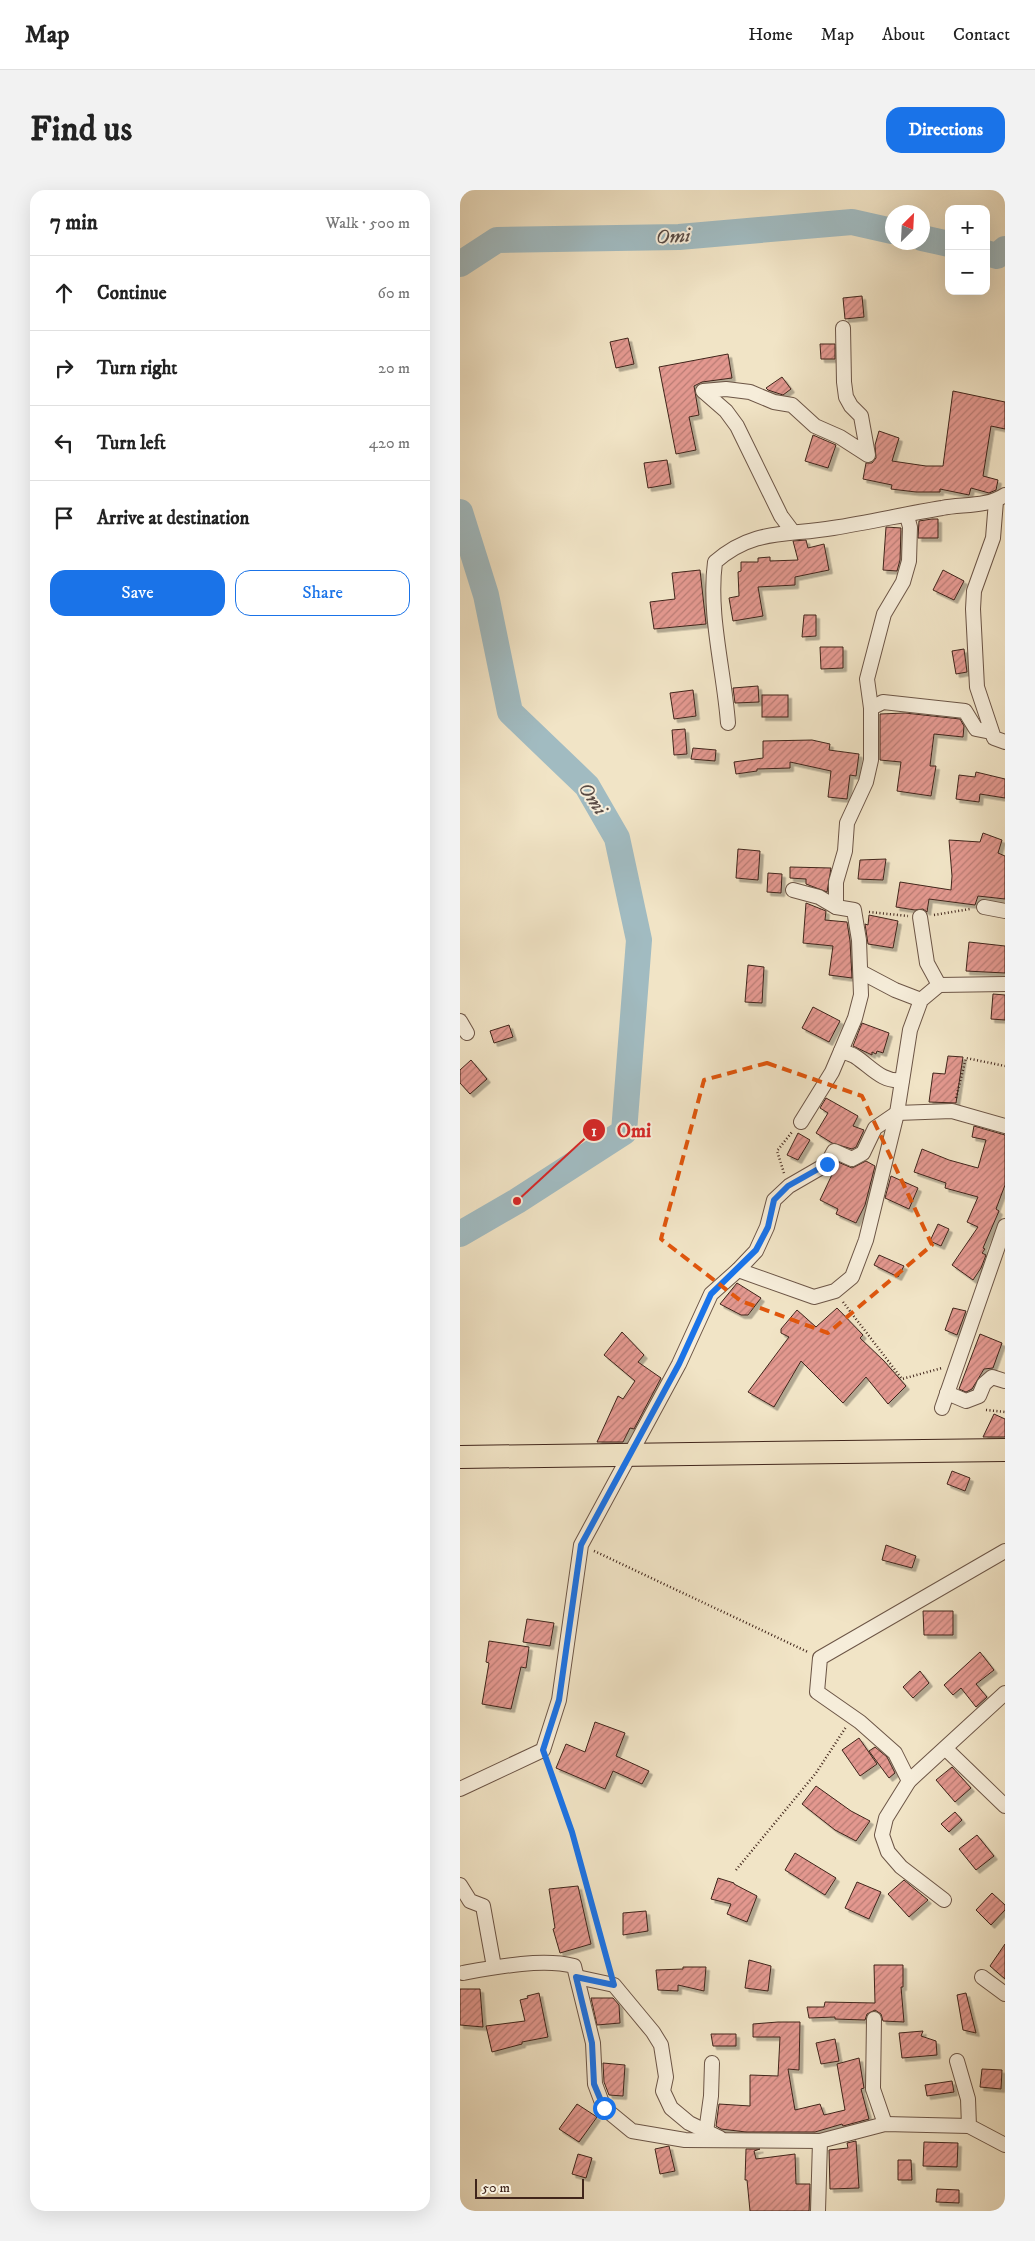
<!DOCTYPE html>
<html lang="en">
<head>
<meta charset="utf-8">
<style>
	:root { --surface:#fff; --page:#f2f2f2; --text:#222; --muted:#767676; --line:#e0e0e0; --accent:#1a73e8 }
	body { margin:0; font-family:"IM FELL DW Pica",serif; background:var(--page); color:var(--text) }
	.controls { position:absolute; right:15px; top:15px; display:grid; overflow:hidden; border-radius:10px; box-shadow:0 5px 20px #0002 }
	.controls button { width:45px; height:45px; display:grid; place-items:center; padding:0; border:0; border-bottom:1px solid var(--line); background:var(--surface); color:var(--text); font:25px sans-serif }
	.compass { position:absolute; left:425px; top:15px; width:45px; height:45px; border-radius:50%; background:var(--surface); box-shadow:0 5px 20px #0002; rotate:24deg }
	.scale { position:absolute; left:15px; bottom:12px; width:109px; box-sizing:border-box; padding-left:5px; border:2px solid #40251b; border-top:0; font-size:14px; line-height:18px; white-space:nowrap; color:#40251b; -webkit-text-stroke:4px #f6edda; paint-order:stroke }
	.stop { position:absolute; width:15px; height:15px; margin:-11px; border:4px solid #1a73e8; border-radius:50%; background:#fff }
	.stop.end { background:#1a73e8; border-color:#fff; box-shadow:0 1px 5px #0008 }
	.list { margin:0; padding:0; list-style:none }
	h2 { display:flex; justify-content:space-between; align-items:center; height:65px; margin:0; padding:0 20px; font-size:21px }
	h2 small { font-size:16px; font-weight:400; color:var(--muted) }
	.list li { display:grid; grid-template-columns:32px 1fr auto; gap:15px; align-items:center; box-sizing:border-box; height:75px; padding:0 20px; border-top:1px solid var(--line) }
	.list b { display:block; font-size:19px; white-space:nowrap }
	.list em { font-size:16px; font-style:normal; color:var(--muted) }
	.actions { display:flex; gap:10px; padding:15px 20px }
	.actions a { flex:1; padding:11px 0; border:1px solid var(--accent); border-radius:15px; text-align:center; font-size:18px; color:var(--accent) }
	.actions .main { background:var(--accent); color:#fff }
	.icon { flex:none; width:28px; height:28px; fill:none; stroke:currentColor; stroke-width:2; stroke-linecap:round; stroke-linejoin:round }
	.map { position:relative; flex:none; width:545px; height:2021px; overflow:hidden; border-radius:15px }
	header { display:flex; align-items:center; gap:30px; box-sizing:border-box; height:70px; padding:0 25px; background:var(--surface); border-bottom:1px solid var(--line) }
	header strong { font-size:24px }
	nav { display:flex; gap:28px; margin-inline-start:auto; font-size:18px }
	.intro { display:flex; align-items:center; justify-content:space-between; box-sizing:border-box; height:120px; padding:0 30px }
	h1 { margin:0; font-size:35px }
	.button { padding:12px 22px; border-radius:15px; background:var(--accent); color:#fff; font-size:18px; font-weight:700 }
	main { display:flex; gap:30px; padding:0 30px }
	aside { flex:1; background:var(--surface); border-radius:15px; box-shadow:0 5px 20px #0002 }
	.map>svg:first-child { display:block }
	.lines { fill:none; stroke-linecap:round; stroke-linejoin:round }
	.river { stroke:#a1bbc1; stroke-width:26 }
	.building { fill:url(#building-hatch); stroke:#40251b; filter:url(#shadow) }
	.minor-casing { stroke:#6c5546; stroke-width:16 }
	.trunk-casing { stroke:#40251b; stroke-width:24 }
	.path { stroke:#40251b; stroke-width:2.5; stroke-dasharray:1 2.5; stroke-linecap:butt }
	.minor { stroke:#f6edda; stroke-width:14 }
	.trunk { stroke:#f1e4c6; stroke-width:22 }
	.route { stroke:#1a73e8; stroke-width:6 }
	.marked { fill:none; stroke:#e0560d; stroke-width:4; stroke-dasharray:10 6; stroke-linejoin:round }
	.labels { text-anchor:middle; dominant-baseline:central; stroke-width:4; stroke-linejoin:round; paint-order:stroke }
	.water-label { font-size:20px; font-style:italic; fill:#584a44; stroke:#f6edda }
	.leader { fill:none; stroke:#d62828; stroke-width:2 }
	.callout-dot { fill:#d62828; stroke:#f6edda; stroke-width:2 }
	.mark-label { font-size:15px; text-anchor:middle; font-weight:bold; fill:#fff }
	.callout-label { font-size:20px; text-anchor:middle; font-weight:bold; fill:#d62828; stroke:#f6edda; stroke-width:4; stroke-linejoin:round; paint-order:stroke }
</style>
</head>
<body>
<header>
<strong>Map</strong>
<nav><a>Home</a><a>Map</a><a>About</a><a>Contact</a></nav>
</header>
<div class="intro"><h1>Find us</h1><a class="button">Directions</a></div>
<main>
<aside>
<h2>7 min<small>Walk · 500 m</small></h2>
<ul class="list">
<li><svg class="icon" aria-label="ahead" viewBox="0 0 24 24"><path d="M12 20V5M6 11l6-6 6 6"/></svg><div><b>Continue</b></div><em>60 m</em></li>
<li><svg class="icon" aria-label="right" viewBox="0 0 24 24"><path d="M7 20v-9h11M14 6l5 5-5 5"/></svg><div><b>Turn right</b></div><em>20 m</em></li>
<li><svg class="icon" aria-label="left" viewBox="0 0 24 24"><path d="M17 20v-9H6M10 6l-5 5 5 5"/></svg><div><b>Turn left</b></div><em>420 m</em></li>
<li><svg class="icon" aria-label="arrive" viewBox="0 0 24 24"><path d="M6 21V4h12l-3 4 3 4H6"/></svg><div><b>Arrive at destination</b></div></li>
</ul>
<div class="actions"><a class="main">Save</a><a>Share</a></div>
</aside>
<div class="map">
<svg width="545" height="2021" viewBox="0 0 545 2021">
	<defs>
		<pattern id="building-hatch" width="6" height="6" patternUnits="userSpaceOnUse" patternTransform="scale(1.25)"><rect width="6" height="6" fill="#e3988f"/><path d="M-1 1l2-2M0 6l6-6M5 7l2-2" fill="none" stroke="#b97c74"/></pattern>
		<filter id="shadow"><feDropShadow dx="3.5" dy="3.5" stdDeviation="0" flood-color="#0004"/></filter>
	</defs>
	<rect width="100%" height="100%" fill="#f1e4c6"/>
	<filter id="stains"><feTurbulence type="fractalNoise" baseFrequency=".004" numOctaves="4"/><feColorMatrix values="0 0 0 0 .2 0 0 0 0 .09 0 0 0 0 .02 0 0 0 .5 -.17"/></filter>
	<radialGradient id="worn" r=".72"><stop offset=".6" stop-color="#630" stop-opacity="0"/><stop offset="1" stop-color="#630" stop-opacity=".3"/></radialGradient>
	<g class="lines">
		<g class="river">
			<path d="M462,48L489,54"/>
			<path d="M526,63L537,66L545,59"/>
			<path d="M0,74L37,50L219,47L392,32L432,41"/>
			<path d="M0,322L26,405L50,522L127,596L157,648L179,750L164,942L57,1011L0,1044"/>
		</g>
	</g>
	<g class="building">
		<path d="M402,106L404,127L385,129L383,108Z"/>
		<path d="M168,148L174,174L156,178L150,152Z"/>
		<path d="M360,154H375V169H361Z"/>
		<path d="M268,164L272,188L242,192L234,196L239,225L229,227L236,260L216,264L199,177Z"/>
		<path d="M322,187L331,199L323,205L308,200L306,198Z"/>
		<path d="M493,201L545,212V239L531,236L523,286L538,290L536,300L529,303L511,298L509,305L480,299V302H456L431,299L432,295L403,289L406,273H412L416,268L415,255L419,241L439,248L432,271L466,276H483Z"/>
		<path d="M353,245L376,255L368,278L345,271Z"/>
		<path d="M207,270L211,294L188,298L184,273Z"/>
		<path d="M472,329H478V348H458L459,331Z"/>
		<path d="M426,337L441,338L440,370L437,381L423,380Z"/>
		<path d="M346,350L348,358L364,354L369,380L335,387V395L298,397L303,426L273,431L269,408L279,406L278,382L281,381V372H298V368L310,367V371L338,370L333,351Z"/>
		<path d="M240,380L246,434L194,439L190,412L215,409L212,383Z"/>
		<path d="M483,380L504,391L494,410L473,400Z"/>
		<path d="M344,425H356V446L342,447Z"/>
		<path d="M360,457H383V478L361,479Z"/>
		<path d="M504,459L507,482L496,484L492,461Z"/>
		<path d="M298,496L299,512L275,513L273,498Z"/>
		<path d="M233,500L236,526L214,529L210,503Z"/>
		<rect x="302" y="505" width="26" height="22"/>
		<path d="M445,523L500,529L504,536L503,547L474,544L470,576H476L471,606L437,601L441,572L420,570V524Z"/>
		<path d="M225,539L227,564L214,565L212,540Z"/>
		<path d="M352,550L370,554L369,560L399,564L396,586L390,585L387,609L368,607L371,581L330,572V578L297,579V581L276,584L274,572L303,568V551Z"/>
		<path d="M233,558L256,560L255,571L231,569Z"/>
		<path d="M516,582L545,589V608L520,604L519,612L496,609L499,585L515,587Z"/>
		<path d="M523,643L542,650L538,663L545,666V709L518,706L515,715L469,709L467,722L463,719L455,720L436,717L440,692L491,700L492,686L489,650L520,652Z"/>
		<path d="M278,659L300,661L298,690L276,688Z"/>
		<path d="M426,669L423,690L398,689L400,670Z"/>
		<path d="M330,677L371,678L367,702L346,694V689L330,688Z"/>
		<path d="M308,683L322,684L321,703L307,702Z"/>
		<path d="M346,713L366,721L365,730L387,732L390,751L392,788L369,785L373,756L343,753Z"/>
		<path d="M409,725L438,731L433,758L408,754L405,734L408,735Z"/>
		<path d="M509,752L545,756V783L506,781Z"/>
		<path d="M288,775L304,777L302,813L285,812Z"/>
		<path d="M533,804L545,805V830L531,829Z"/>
		<path d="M353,817L380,831L369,852L342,838Z"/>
		<path d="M402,833L429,843L423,863L417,861L416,864L412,862V865L393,856Z"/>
		<path d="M49,835L53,847L34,853L30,841Z"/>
		<path d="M488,866L503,867L496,913L469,912L473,883L485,884Z"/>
		<path d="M11,870L27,889L10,904L0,893V880Z"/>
		<path d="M366,908L398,926L393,936L404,940L396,957L392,959L372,953L356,943L368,923L360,918Z"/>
		<path d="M514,936L545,945V995L536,1019L539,1021L523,1058L525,1059L522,1063L526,1065L521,1078L513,1090L492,1075L518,1037L507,1032L518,1007L485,998L486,993L454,982L462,959L489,970L518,978L526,950L512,947Z"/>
		<path d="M338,943L350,950L338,970L327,965Z"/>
		<path d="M406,971L415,976L405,1015L396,1033L376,1024L378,1019L360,1010L378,972L392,978Z"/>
		<path d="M431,986L458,998L449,1019L425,1008Z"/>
		<path d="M478,1034L489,1039L481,1056L470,1051Z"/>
		<path d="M419,1065L444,1076L438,1087L414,1075Z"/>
		<path d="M277,1093L301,1108L288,1125H281L260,1114Z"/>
		<path d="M377,1118L403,1145L400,1148L424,1171L446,1196L428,1214L406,1187L383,1213L341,1171L314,1217L288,1202L329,1147L321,1143V1139L337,1120L356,1137Z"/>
		<path d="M493,1118L506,1121L497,1145L485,1140Z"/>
		<path d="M162,1142L184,1165L178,1172L201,1188L174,1239L170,1238L163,1252H137L158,1206L163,1209L175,1191L144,1165Z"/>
		<path d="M520,1144L542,1153L533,1178L524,1179L512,1199L506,1202L499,1199Z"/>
		<path d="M534,1224L545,1229V1247H523Z"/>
		<path d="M492,1281L510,1288L505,1301L487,1294Z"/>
		<path d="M426,1355L456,1366L452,1378L422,1370Z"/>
		<path d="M463,1421H493V1445H464Z"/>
		<path d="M67,1429L94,1433L90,1456L63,1452Z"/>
		<path d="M29,1451L69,1457L66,1478L61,1477L51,1519L22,1514L29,1473L26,1472Z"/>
		<path d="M520,1462L534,1480L516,1494L527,1507L516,1517L501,1498L493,1505L484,1495Z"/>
		<path d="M460,1481L469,1493L453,1508L443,1497Z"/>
		<path d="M135,1532L165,1543L156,1566L189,1581L182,1594L153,1581L145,1599L96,1578L106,1554L125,1562Z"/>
		<path d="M399,1548L417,1574L400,1586L382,1560Z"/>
		<path d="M415,1557L427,1567L435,1583L429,1588L409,1561Z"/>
		<path d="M492,1577L511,1598L495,1612L476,1590Z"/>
		<path d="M356,1596L391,1621L410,1631L396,1651L375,1640L342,1614Z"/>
		<path d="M495,1622L502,1630L489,1642L481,1634Z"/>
		<path d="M517,1645L534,1666L516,1680L499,1659Z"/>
		<path d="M335,1663L376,1688L365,1705L325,1680Z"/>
		<path d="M258,1688L274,1693V1694L297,1706L287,1732L267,1724L271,1714L251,1709Z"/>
		<path d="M444,1690L468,1710L449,1727L428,1704Z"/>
		<path d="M397,1692L421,1702L409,1729L385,1718Z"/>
		<path d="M118,1696L131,1754L100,1763L93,1739L95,1738L89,1699Z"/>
		<path d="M532,1703L545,1715V1720L531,1735L516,1720Z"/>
		<path d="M186,1721L188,1741L163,1745V1723Z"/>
		<path d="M545,1754V1789L530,1776Z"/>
		<path d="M289,1770L311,1776L308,1801L285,1798Z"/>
		<path d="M414,1775H443V1797H441L444,1832L423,1831L421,1824L415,1820L407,1824L405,1830L375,1829V1827L349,1828L347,1817H364L365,1812L415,1813Z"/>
		<path d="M223,1777H246L244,1801L218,1795V1801L198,1800L196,1780L223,1779Z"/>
		<path d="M0,1799H20L23,1837L0,1835Z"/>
		<path d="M79,1803L88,1847L62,1852V1854L32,1862L26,1836L65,1831L60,1810L68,1808L67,1806Z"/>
		<path d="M506,1803L516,1843L503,1840L497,1805Z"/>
		<path d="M131,1808H153L159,1815L160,1833L137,1835Z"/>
		<path d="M318,1832H340L339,1880L328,1879L335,1920L360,1914L364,1925L385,1920L377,1874L399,1868L404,1898L401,1899L409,1929L383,1936L382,1934L355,1942H286L261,1939L256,1936L259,1914L290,1916V1885L318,1886L320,1847H293V1834Z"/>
		<path d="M463,1841L461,1846L476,1851L477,1865L442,1868L439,1843Z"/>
		<path d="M251,1844H276V1856H253Z"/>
		<path d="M375,1849L379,1871L361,1874L356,1853Z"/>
		<path d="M143,1873L165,1875L163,1906L149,1905L144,1892Z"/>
		<path d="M522,1879L542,1880L541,1899L520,1897Z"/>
		<path d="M492,1891L494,1902L467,1906L465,1895Z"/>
		<path d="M117,1914L137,1927L119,1952L99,1939Z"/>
		<path d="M396,1951L399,1998L370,1999L369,1960L388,1958L387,1953Z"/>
		<path d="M464,1952L498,1953L497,1977L463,1976Z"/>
		<path d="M209,1956L215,1981L200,1984L195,1959Z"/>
		<path d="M286,1959H300L294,1961L296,1969L335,1964L336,1994H350L349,2021H290L287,1990H285Z"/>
		<path d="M118,1964L132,1968L126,1988L112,1984Z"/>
		<path d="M438,1970H451L452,1990H438Z"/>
		<path d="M477,1999L499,2000V2013L476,2012Z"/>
	</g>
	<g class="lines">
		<defs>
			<g id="minor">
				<path d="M536,311L533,348L514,401L513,419L517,497L534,548L545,552"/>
				<path d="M333,342L321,326L277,236L266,221L243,201L266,199L290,202L314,212L332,215L355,236L380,247L408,265L401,226L391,216L386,207L384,192L383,138"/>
				<path d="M411,518L423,512L505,521L516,539L531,542"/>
				<path d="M268,533C264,480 248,424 255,372C294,338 327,346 373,338C410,332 446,324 482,318C503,314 527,317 545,305"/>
				<path d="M333,700L359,707L376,717L394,720L399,750L401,805L395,828L372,882L341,932"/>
				<path d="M376,717V692L385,661L387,633L406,592L411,570V518L407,489L424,424L443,392L449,371L450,337L447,326"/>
				<path d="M524,717L545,721"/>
				<path d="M460,727L467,773L479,795"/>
				<path d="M401,782L435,800L461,810"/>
				<path d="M0,831L7,843"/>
				<path d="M381,861C386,863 392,864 396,867C411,877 423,893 442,890"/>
				<path d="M278,1080L296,1061L307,1037L314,1010L329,996L367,974L374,961L392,969L403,963L415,938L437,923L492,921L545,936"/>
				<path d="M487,1203L506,1211L519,1206L524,1194L532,1187L545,1191"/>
				<path d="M482,1218L545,1036"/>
				<path d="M486,1559L545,1616"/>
				<path d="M449,1591L435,1563L400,1532L357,1502L360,1468L545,1361"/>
				<path d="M0,1599L83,1560L99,1510L121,1355L219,1174L251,1104L278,1080L354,1107L375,1101L392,1087L406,1050L437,923L450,840L461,810L479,795L545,794"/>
				<path d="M0,1695L10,1711L23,1716L34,1777"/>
				<path d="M484,1710L441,1677L428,1662L422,1645L426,1628L449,1591L545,1503"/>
				<path d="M3,1783C36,1777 82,1768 114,1776L133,1853L135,1894L144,1918L172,1941L225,1950L360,1951L425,1934L509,1936"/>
				<path d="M117,1787L154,1795L193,1842L201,1855L206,1887L203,1901L211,1918L229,1933L260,1948"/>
				<path d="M522,1787L545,1804"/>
				<path d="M414,1829L413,1899L425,1934"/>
				<path d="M497,1871L508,1909L509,1936L545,1955"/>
				<path d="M246,1942L251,1906L252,1873"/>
				<path d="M358,2021L360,1951"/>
			</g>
			<path id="trunk" d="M0,1267L545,1260"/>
		</defs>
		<use href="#minor" class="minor-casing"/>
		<use href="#trunk" class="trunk-casing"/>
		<g class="path">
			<path d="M409,722L448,726"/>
			<path d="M474,725L510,719"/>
			<path d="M496,908L506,868L545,876"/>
			<path d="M324,983L317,961L332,942"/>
			<path d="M383,1112L442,1189L482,1178"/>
			<path d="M526,1220L545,1222"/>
			<path d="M134,1361L348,1462"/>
			<path d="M88,1573L112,1642L150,1781"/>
			<path d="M276,1680L356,1583L386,1537"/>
		</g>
		<use href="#minor" class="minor"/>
		<use href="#trunk" class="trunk"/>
	</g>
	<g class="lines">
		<path class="route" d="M144,1918L134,1894L132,1853L116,1787L154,1795L112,1642L83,1560L99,1510L121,1355L219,1174L251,1104L296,1060L308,1037L314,1010L328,996L367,974"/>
	</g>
	<path class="marked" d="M307,873L402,906L472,1055L368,1143L281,1111L201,1049L244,890Z"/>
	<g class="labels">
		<g class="water-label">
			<text transform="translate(213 47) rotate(-3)">Omi</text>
			<text transform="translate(132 609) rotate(56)">Omi</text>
		</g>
	</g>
	<path class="leader" d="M57 1011L134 940"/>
	<g class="callout-dot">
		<circle cx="57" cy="1011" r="5"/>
		<circle cx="134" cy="940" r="12"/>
	</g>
	<g class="mark-label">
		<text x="134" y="946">1</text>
	</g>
	<g class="callout-label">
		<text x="174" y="947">Omi</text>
	</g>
	<rect width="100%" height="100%" filter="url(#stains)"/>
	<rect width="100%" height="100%" fill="url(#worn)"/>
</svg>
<div class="controls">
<button>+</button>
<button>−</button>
</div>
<svg class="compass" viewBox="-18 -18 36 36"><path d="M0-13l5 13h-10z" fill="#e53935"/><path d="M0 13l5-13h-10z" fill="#767676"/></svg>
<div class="scale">50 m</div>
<div class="stop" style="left:144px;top:1918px"></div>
<div class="stop end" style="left:367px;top:974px"></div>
</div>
</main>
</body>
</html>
